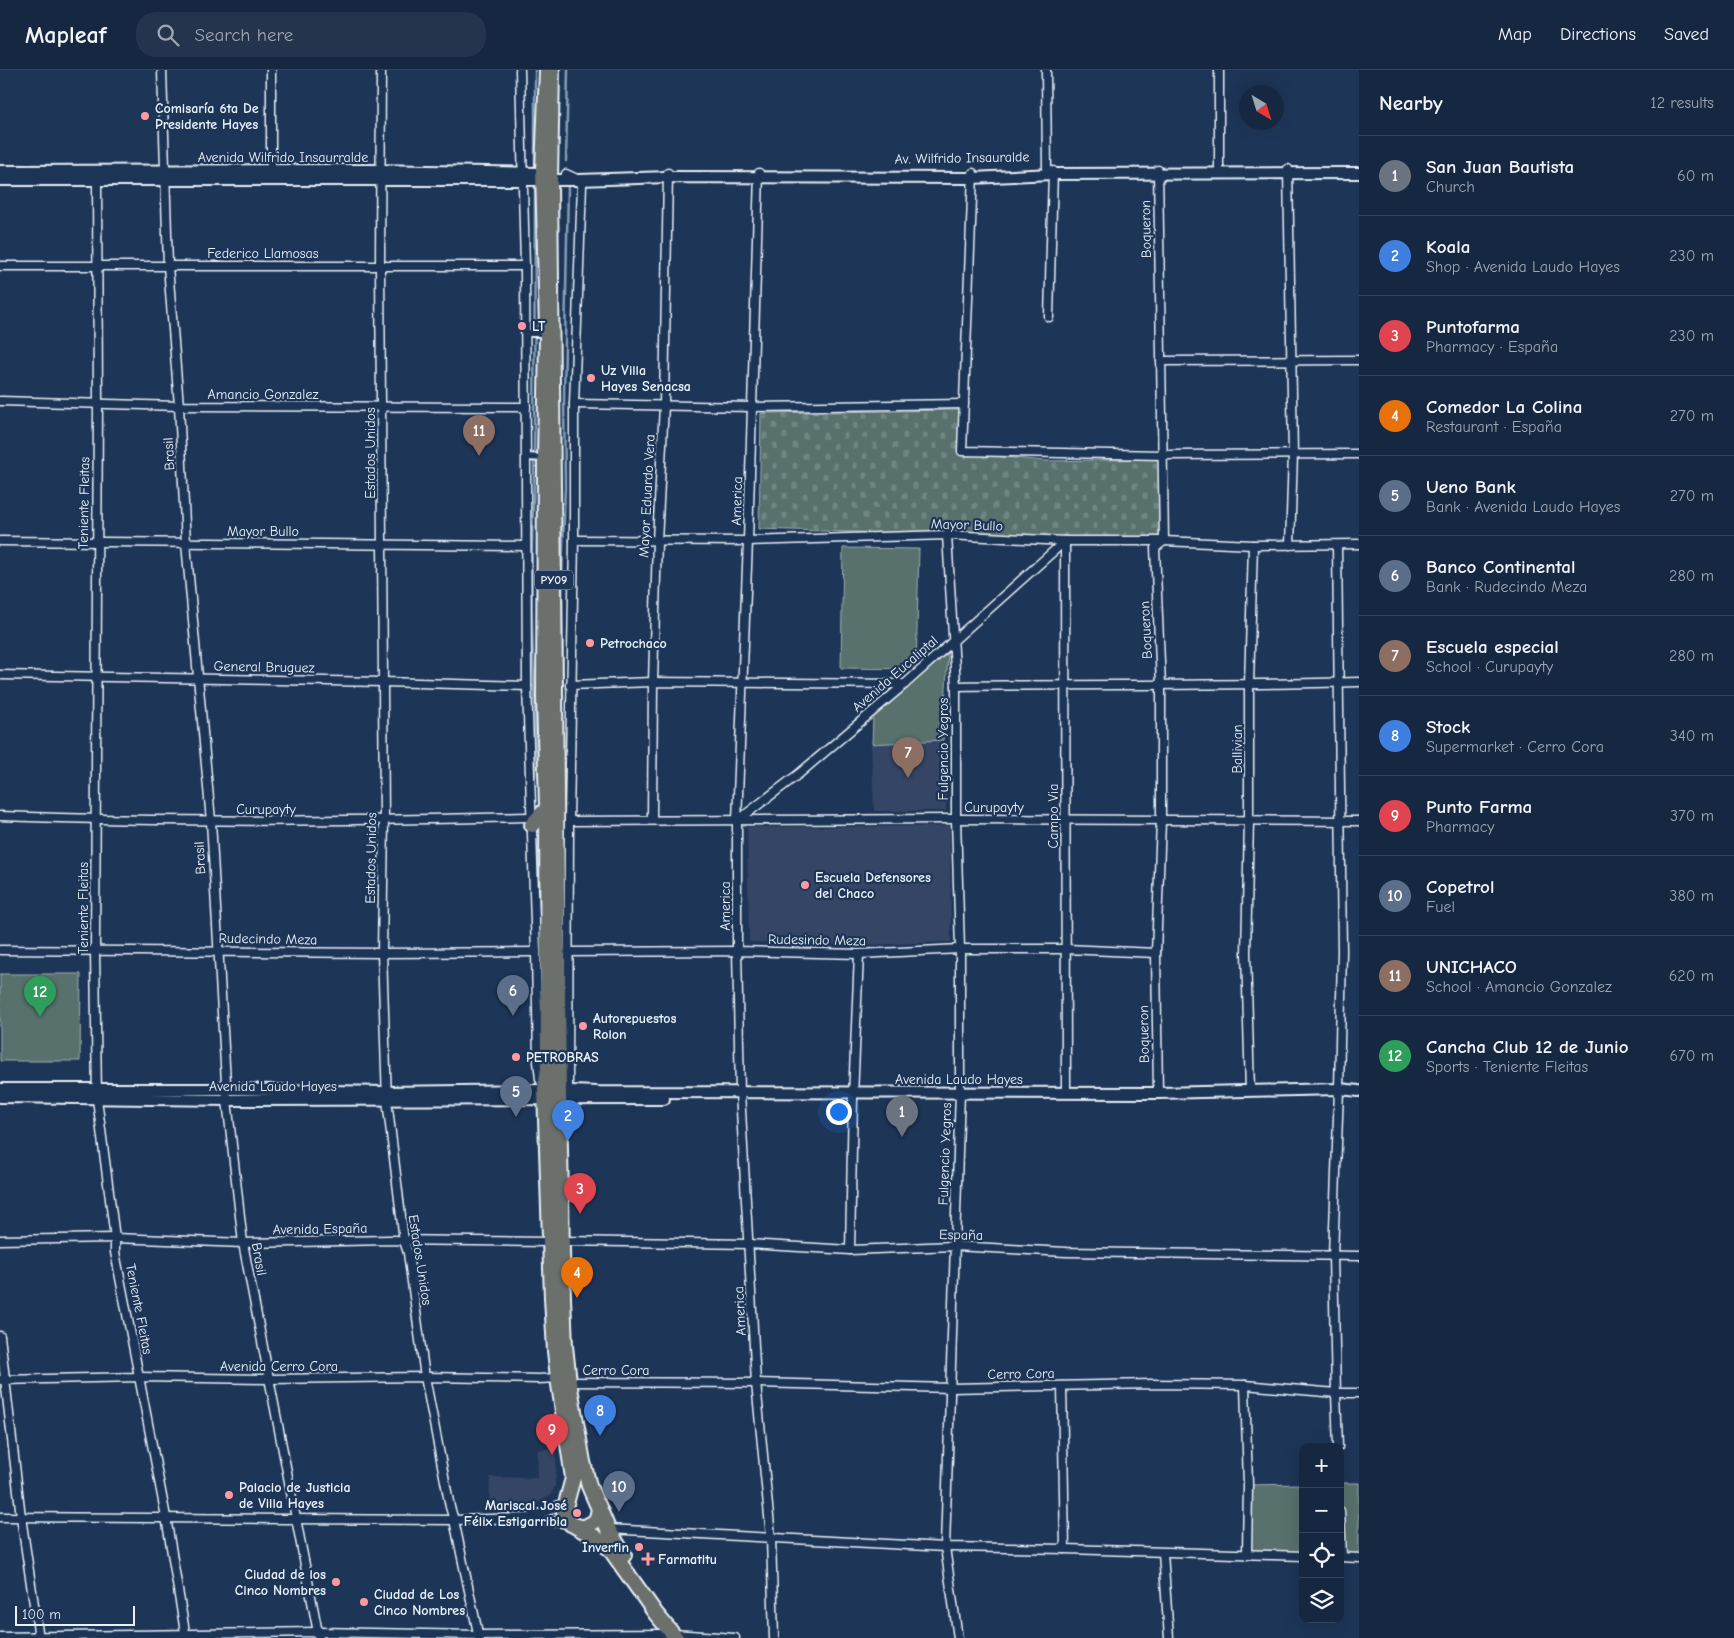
<!DOCTYPE html>
<html lang="en">
<head>
<meta charset="utf-8">
<style>
	:root { --surface:#162841; --page:#23344c; --text:#f1f3f6; --muted:#9ea6b1; --line:#35445a; --accent:#8bbbb9 }
	body { margin:0; font-family:"Comic Neue",sans-serif; background:var(--page); color:var(--text) }
	.controls { position:absolute; right:15px; bottom:15px; display:grid; overflow:hidden; border-radius:10px; box-shadow:0 5px 20px #0002 }
	.controls button { width:45px; height:45px; display:grid; place-items:center; padding:0; border:0; border-bottom:1px solid var(--line); background:var(--surface); color:var(--text); font:25px sans-serif }
	.compass { position:absolute; left:1239px; top:15px; width:45px; height:45px; border-radius:50%; background:var(--surface); box-shadow:0 5px 20px #0002; rotate:142deg }
	.scale { position:absolute; left:15px; bottom:12px; width:120px; box-sizing:border-box; padding-left:5px; border:2px solid #e8f1f8; border-top:0; font-size:14px; line-height:18px; white-space:nowrap; color:#e8f1f8; -webkit-text-stroke:4px #1d3557; paint-order:stroke }
	.you { position:absolute; left:838px; top:1041px; width:18px; height:18px; margin:-12px; border:4px solid #fff; border-radius:50%; background:#1a73e8; box-shadow:0 0 0 8px #1a73e833 }
	.badge { display:grid; place-items:center; width:32px; height:32px; border-radius:50%; background:var(--accent); color:#fff; font-size:16px; font-weight:700 }
	.pin { position:absolute; translate:-50% -41px; filter:drop-shadow(0 1px 2px #0008) }
	.pin::after { content:''; position:absolute; top:26px; width:18px; height:15px; background:inherit; clip-path:polygon(0 0,100% 0,50% 100%) }
	.list { margin:0; padding:0; list-style:none }
	h2 { display:flex; justify-content:space-between; align-items:center; height:65px; margin:0; padding:0 20px; font-size:21px }
	h2 small { font-size:16px; font-weight:400; color:var(--muted) }
	.list li { display:grid; grid-template-columns:32px 1fr auto; gap:15px; align-items:center; box-sizing:border-box; height:80px; padding:0 20px; border-top:1px solid var(--line) }
	.list b { display:block; font-size:19px; white-space:nowrap }
	.list p { margin:0; font-size:16px; white-space:nowrap; color:var(--muted) }
	.list em { font-size:16px; font-style:normal; color:var(--muted) }
	.icon { flex:none; width:28px; height:28px; fill:none; stroke:currentColor; stroke-width:2; stroke-linecap:round; stroke-linejoin:round }
	.map { position:relative; flex:none; width:1359px; height:1568px; overflow:hidden }
	header { display:flex; align-items:center; gap:30px; box-sizing:border-box; height:70px; padding:0 25px; background:var(--surface); border-bottom:1px solid var(--line) }
	header strong { font-size:24px }
	nav { display:flex; gap:28px; margin-inline-start:auto; font-size:18px }
	.search { width:350px; height:45px; background:var(--page); display:flex; align-items:center; gap:12px; box-sizing:border-box; padding:0 18px; border-radius:20px; color:var(--muted); font-size:19px }
	main { display:flex }
	aside { flex:1; background:var(--surface) }
	.map>svg:first-child { display:block }
	.built { fill:#344465 }
	.cemetery { fill:url(#cemetery-stones); stroke:#a0b1b2 }
	.park { fill:#58716d; stroke:#a0b1b2 }
	.lines { fill:none; stroke-linecap:round; stroke-linejoin:round }
	.stream { stroke:#869fb7; stroke-width:2.5 }
	.pedestrian-casing { stroke:#e8f1f8; stroke-width:10 }
	.minor-casing { stroke:#e8f1f8; stroke-width:11 }
	.tertiary-casing { stroke:#e8f1f8; stroke-width:14 }
	.trunk-casing { stroke:#e8f1f8; stroke-width:18 }
	.pedestrian { stroke:#1d3557; stroke-width:6 }
	.minor { stroke:#1d3557; stroke-width:8 }
	.tertiary { stroke:#1d3557; stroke-width:10 }
	.trunk { stroke:#6c706d; stroke-width:14 }
	.poi-dot { fill:#ff9aa2; stroke:#1d3557; stroke-width:2 }
	.labels { text-anchor:middle; dominant-baseline:central; stroke-width:4.5; stroke-linejoin:round; paint-order:stroke }
	.shield { fill:#1d3557; stroke:#abb9c8; stroke-width:1 }
	.shield-label { font-size:12px; font-weight:bold; fill:#e8f1f8 }
	.poi-label { font-size:14px; font-weight:bold; fill:#e8f1f8; stroke:#1d3557; text-anchor:start }
	.street-label { font-size:14px; fill:#e8f1f8; stroke:#1d3557 }
</style>
</head>
<body>
<header>
<strong>Mapleaf</strong>
<div class="search"><svg class="icon" aria-label="search" viewBox="0 0 24 24"><circle cx="10" cy="10" r="6"/><path d="M15 15l6 6"/></svg>Search here</div>
<nav><a>Map</a><a>Directions</a><a>Saved</a></nav>
</header>
<main>
<div class="map">
<svg width="1359" height="1568" viewBox="0 0 1359 1568">
	<defs>
		<pattern id="cemetery-stones" width="16" height="16" patternUnits="userSpaceOnUse" patternTransform="scale(1.25)"><rect width="16" height="16" fill="#58716d"/><path d="M2 7V4a2 2 0 0 1 4 0v3zM10 15v-3a2 2 0 0 1 4 0v3z" fill="#708683"/></pattern>
	</defs>
	<rect width="100%" height="100%" fill="#1d3557"/>
	<filter id="ink" filterUnits="userSpaceOnUse"><feTurbulence type="fractalNoise" baseFrequency=".02" numOctaves="2"/><feDisplacementMap in="SourceGraphic" scale="10" xChannelSelector="R" yChannelSelector="G"/><feConvolveMatrix kernelMatrix="1 2 1 2 8 2 1 2 1" color-interpolation-filters="sRGB"/></filter>
	<g filter="url(#ink)">
		<g class="built">
			<path d="M943,670L946,741H874L871,675Z"/>
			<path d="M950,756L951,872L861,875L749,872L747,757Z"/>
			<path d="M556,1378V1406L555,1416L551,1425L532,1436L489,1439L490,1407L537,1408L538,1380Z"/>
		</g>
		<path class="cemetery" d="M960,340L961,383L1046,391L1159,389V468L947,465L759,459L761,343Z"/>
		<g class="park">
			<path d="M843,478L919,479L916,599L841,598Z"/>
			<path d="M948,583L943,670L872,674L873,648Z"/>
			<path d="M0,904H81L80,991H0Z"/>
			<path d="M1340,1413H1359V1488L1340,1487Z"/>
			<path d="M1303,1414V1486L1247,1485L1248,1415Z"/>
		</g>
		<g class="lines">
			<g class="stream">
				<path d="M566,91L568,0"/>
				<path d="M535,97V0"/>
				<path d="M535,113L534,411C532,459 531,506 532,553C533,604 537,655 535,706"/>
				<path d="M563,701L562,506L565,417L564,326L568,115"/>
			</g>
			<defs>
				<g id="pedestrian">
					<path d="M526,263H547"/>
					<path d="M526,387L545,388"/>
				</g>
				<g id="minor">
					<path d="M162,0L168,196L179,336L186,473L211,751L227,1030L243,1173L319,1568"/>
					<path d="M381,0L380,196L384,750L382,883L387,1030L404,1171L408,1183L425,1307L450,1437L454,1450L479,1568"/>
					<path d="M520,0L525,196L527,616L536,882L538,992L540,1009L544,1018"/>
					<path d="M1046,0L1047,101"/>
					<path d="M1219,99V0"/>
					<path d="M1288,99L1293,384L1290,475"/>
					<path d="M271,103V0"/>
					<path d="M759,103L748,471L737,751V881L740,1022L756,1313L771,1467L774,1568"/>
					<path d="M973,103L962,381L1163,385L1359,384"/>
					<path d="M566,104L579,110L582,115L574,334V470L569,751L568,1021"/>
					<path d="M97,106L98,333L95,880L97,1029L115,1168V1182L166,1447L186,1568"/>
					<path d="M0,196H525"/>
					<path d="M1049,247L1053,101"/>
					<path d="M1161,291L1359,290"/>
					<path d="M0,331L179,336L526,337"/>
					<path d="M574,334L753,337L964,334"/>
					<path d="M947,465L956,616V749L960,879V1022L945,1477L958,1568"/>
					<path d="M574,470L748,471L947,465L1065,471H1164L1253,475L1359,474"/>
					<path d="M0,471L526,476"/>
					<path d="M1065,471L1066,1022"/>
					<path d="M0,605L383,612L527,616"/>
					<path d="M570,615L653,612L905,614"/>
					<path d="M956,616C1090,614 1225,616 1359,612"/>
					<path d="M0,746C177,753 354,751 531,747"/>
					<path d="M652,750L653,612L657,471L664,335L668,103"/>
					<path d="M569,751L956,749L1359,751"/>
					<path d="M737,751L800,703L905,614L1065,471"/>
					<path d="M0,880L382,883L536,882"/>
					<path d="M568,882L737,881L859,884L960,879H1066L1156,883"/>
					<path d="M1250,1020L1246,883L1249,751V615L1253,475"/>
					<path d="M1158,1023L1156,883L1161,751V615L1155,478L1164,471L1158,100"/>
					<path d="M0,1170L115,1168L243,1173L389,1170L550,1172"/>
					<path d="M562,1171L749,1174L850,1180L954,1176L1066,1182L1359,1186"/>
					<path d="M850,1180L853,1027L859,884"/>
					<path d="M0,1266L21,1447L39,1568"/>
					<path d="M0,1310L140,1307L269,1309L425,1307L539,1309L558,1308"/>
					<path d="M569,1312L756,1313L951,1318L1153,1314L1245,1315L1336,1323L1333,1186L1339,1019L1342,882L1337,475"/>
					<path d="M1245,1315L1248,1415L1247,1485"/>
					<path d="M1062,1316L1065,1479"/>
					<path d="M1338,1377L1336,1323H1359"/>
					<path d="M1340,1441L1342,1487"/>
					<path d="M0,1447L454,1450L527,1448L570,1454"/>
					<path d="M529,1448L550,1440L566,1431"/>
					<path d="M608,1459L945,1477L1065,1479L1303,1486"/>
					<path d="M1163,1483L1169,1568"/>
					<path d="M1340,1487L1359,1488"/>
					<path d="M0,1567L318,1562L478,1565L673,1564L735,1568"/>
				</g>
				<g id="tertiary">
					<path d="M0,101L369,100L538,103"/>
					<path d="M0,110H579L668,107L972,108L1052,104L1359,103"/>
					<path d="M0,1019H227L386,1022L545,1020L598,1022L1158,1023L1339,1019L1359,1021"/>
					<path d="M0,1027L227,1030L664,1029"/>
				</g>
				<g id="trunk">
					<path d="M547,0L543,99L547,263L545,390L544,627L547,738L548,998L545,1020L552,1228L555,1281L558,1308L573,1408L564,1441L565,1446L571,1454L580,1457H585L594,1452L597,1448L599,1439L589,1416L583,1392L569,1312L565,1276L563,1228L559,1029L550,110L552,0"/>
					<path d="M532,755L547,738"/>
					<path d="M598,1435L608,1459L624,1485"/>
					<path d="M575,1456L595,1467L610,1479L656,1544L676,1568"/>
				</g>
			</defs>
			<use href="#pedestrian" class="pedestrian-casing"/>
			<use href="#minor" class="minor-casing"/>
			<use href="#tertiary" class="tertiary-casing"/>
			<use href="#trunk" class="trunk-casing"/>
			<use href="#pedestrian" class="pedestrian"/>
			<use href="#minor" class="minor"/>
			<use href="#tertiary" class="tertiary"/>
			<use href="#trunk" class="trunk"/>
		</g>
	</g>
	<g class="poi-dot">
		<circle cx="145" cy="46" r="5"/>
		<circle cx="522" cy="256" r="5"/>
		<circle cx="591" cy="308" r="5"/>
		<circle cx="590" cy="573" r="5"/>
		<circle cx="805" cy="815" r="5"/>
		<circle cx="583" cy="956" r="5"/>
		<circle cx="516" cy="987" r="5"/>
		<circle cx="229" cy="1425" r="5"/>
		<circle cx="577" cy="1443" r="5"/>
		<circle cx="639" cy="1477" r="5"/>
		<path d="M645.5 1481.5h5v5h5v5h-5v5h-5v-5h-5v-5h5z"/>
		<circle cx="336" cy="1512" r="5"/>
		<circle cx="364" cy="1532" r="5"/>
	</g>
	<g class="labels">
		<rect class="shield" x="535" y="500.5" width="38" height="19" rx="4"/>
		<g class="shield-label">
			<text x="554" y="510">PY09</text>
		</g>
		<g class="poi-label">
			<text x="155" y="38">Comisaría 6ta De<tspan x="155" dy="16">Presidente Hayes</tspan></text>
			<text x="532" y="256">LT</text>
			<text x="601" y="300">Uz Villa<tspan x="601" dy="16">Hayes Senacsa</tspan></text>
			<text x="600" y="573">Petrochaco</text>
			<text x="815" y="807">Escuela Defensores<tspan x="815" dy="16">del Chaco</tspan></text>
			<text x="593" y="948">Autorepuestos<tspan x="593" dy="16">Rolon</tspan></text>
			<text x="526" y="987">PETROBRAS</text>
			<text x="239" y="1417">Palacio de Justicia<tspan x="239" dy="16">de Villa Hayes</tspan></text>
			<text x="567" y="1435" text-anchor="end">Mariscal José<tspan x="567" dy="16">Félix Estigarribia</tspan></text>
			<text x="629" y="1477" text-anchor="end">Inverfin</text>
			<text x="658" y="1489">Farmatitu</text>
			<text x="326" y="1504" text-anchor="end">Ciudad de los<tspan x="326" dy="16">Cinco Nombres</tspan></text>
			<text x="374" y="1524">Ciudad de Los<tspan x="374" dy="16">Cinco Nombres</tspan></text>
		</g>
		<g class="street-label">
			<text x="283" y="87">Avenida Wilfrido Insaurralde</text>
			<text transform="translate(962 88) rotate(-1)">Av. Wilfrido Insauralde</text>
			<text transform="translate(1146 159) rotate(-91)">Boqueron</text>
			<text x="263" y="183">Federico Llamosas</text>
			<text x="263" y="324">Amancio Gonzalez</text>
			<text transform="translate(370 383) rotate(-90)">Estados Unidos</text>
			<text transform="translate(169 384) rotate(-93)">Brasil</text>
			<text transform="translate(647 426) rotate(-87)">Mayor Eduardo Vera</text>
			<text transform="translate(737 431) rotate(-88)">America</text>
			<text transform="translate(84 433) rotate(-89)">Teniente Fleitas</text>
			<text transform="translate(967 455) rotate(2)">Mayor Bullo</text>
			<text x="263" y="461">Mayor Bullo</text>
			<text transform="translate(1146 560) rotate(-93)">Boqueron</text>
			<text transform="translate(264 597) rotate(1)">General Bruguez</text>
			<text transform="translate(895 604) rotate(-41)">Avenida Eucaliptal</text>
			<text transform="translate(943 679) rotate(-90)">Fulgencio Yegros</text>
			<text transform="translate(1237 679) rotate(-90)">Ballivian</text>
			<text x="994" y="737">Curupayty</text>
			<text x="266" y="739">Curupayty</text>
			<text transform="translate(1053 746) rotate(-90)">Campo Via</text>
			<text transform="translate(200 788) rotate(-93)">Brasil</text>
			<text transform="translate(371 788) rotate(-89)">Estados Unidos</text>
			<text transform="translate(725 836) rotate(-90)">America</text>
			<text transform="translate(83 838) rotate(-90)">Teniente Fleitas</text>
			<text transform="translate(268 869) rotate(1)">Rudecindo Meza</text>
			<text transform="translate(817 870) rotate(1)">Rudesindo Meza</text>
			<text transform="translate(1144 964) rotate(-91)">Boqueron</text>
			<text x="959" y="1009">Avenida Laudo Hayes</text>
			<text x="273" y="1016">Avenida Laudo Hayes</text>
			<text transform="translate(945 1084) rotate(-88)">Fulgencio Yegros</text>
			<text transform="translate(320 1159) rotate(-1)">Avenida España</text>
			<text transform="translate(961 1165) rotate(1)">España</text>
			<text transform="translate(259 1189) rotate(80)">Brasil</text>
			<text transform="translate(420 1190) rotate(81)">Estados Unidos</text>
			<text transform="translate(139 1239) rotate(79)">Teniente Fleitas</text>
			<text transform="translate(740 1241) rotate(-93)">America</text>
			<text x="279" y="1296">Avenida Cerro Cora</text>
			<text x="616" y="1300">Cerro Cora</text>
			<text transform="translate(1021 1304) rotate(-1)">Cerro Cora</text>
		</g>
	</g>
</svg>
<div class="controls">
<button>+</button>
<button>−</button>
<button><svg class="icon" aria-label="locate" viewBox="0 0 24 24"><circle cx="12" cy="12" r="6"/><path d="M12 2v4M12 18v4M2 12h4M18 12h4"/></svg></button>
<button><svg class="icon" aria-label="layers" viewBox="0 0 24 24"><path d="M12 4l9 5-9 5-9-5zM3 14l9 5 9-5"/></svg></button>
</div>
<svg class="compass" viewBox="-18 -18 36 36"><path d="M0-13l5 13h-10z" fill="#e53935"/><path d="M0 13l5-13h-10z" fill="#9ea6b1"/></svg>
<div class="scale">100 m</div>
<div class="you"></div>
<div class="pin badge" style="left:902px;top:1067px;background:#6b7280">1</div>
<div class="pin badge" style="left:568px;top:1071px;background:#3f7fe0">2</div>
<div class="pin badge" style="left:580px;top:1144px;background:#e0444e">3</div>
<div class="pin badge" style="left:577px;top:1228px;background:#e8710a">4</div>
<div class="pin badge" style="left:516px;top:1047px;background:#5c6f8a">5</div>
<div class="pin badge" style="left:513px;top:946px;background:#5c6f8a">6</div>
<div class="pin badge" style="left:908px;top:708px;background:#8d6e63">7</div>
<div class="pin badge" style="left:600px;top:1366px;background:#3f7fe0">8</div>
<div class="pin badge" style="left:552px;top:1385px;background:#e0444e">9</div>
<div class="pin badge" style="left:619px;top:1442px;background:#5c6f8a">10</div>
<div class="pin badge" style="left:479px;top:386px;background:#8d6e63">11</div>
<div class="pin badge" style="left:40px;top:947px;background:#2e9e5b">12</div>
</div>
<aside>
<h2>Nearby<small>12 results</small></h2>
<ul class="list">
<li><span class="badge" style="background:#6b7280">1</span><div><b>San Juan Bautista</b><p>Church</p></div><em>60 m</em></li>
<li><span class="badge" style="background:#3f7fe0">2</span><div><b>Koala</b><p>Shop · Avenida Laudo Hayes</p></div><em>230 m</em></li>
<li><span class="badge" style="background:#e0444e">3</span><div><b>Puntofarma</b><p>Pharmacy · España</p></div><em>230 m</em></li>
<li><span class="badge" style="background:#e8710a">4</span><div><b>Comedor La Colina</b><p>Restaurant · España</p></div><em>270 m</em></li>
<li><span class="badge" style="background:#5c6f8a">5</span><div><b>Ueno Bank</b><p>Bank · Avenida Laudo Hayes</p></div><em>270 m</em></li>
<li><span class="badge" style="background:#5c6f8a">6</span><div><b>Banco Continental</b><p>Bank · Rudecindo Meza</p></div><em>280 m</em></li>
<li><span class="badge" style="background:#8d6e63">7</span><div><b>Escuela especial</b><p>School · Curupayty</p></div><em>280 m</em></li>
<li><span class="badge" style="background:#3f7fe0">8</span><div><b>Stock</b><p>Supermarket · Cerro Cora</p></div><em>340 m</em></li>
<li><span class="badge" style="background:#e0444e">9</span><div><b>Punto Farma</b><p>Pharmacy</p></div><em>370 m</em></li>
<li><span class="badge" style="background:#5c6f8a">10</span><div><b>Copetrol</b><p>Fuel</p></div><em>380 m</em></li>
<li><span class="badge" style="background:#8d6e63">11</span><div><b>UNICHACO</b><p>School · Amancio Gonzalez</p></div><em>620 m</em></li>
<li><span class="badge" style="background:#2e9e5b">12</span><div><b>Cancha Club 12 de Junio</b><p>Sports · Teniente Fleitas</p></div><em>670 m</em></li>
</ul>
</aside>
</main>
</body>
</html>
